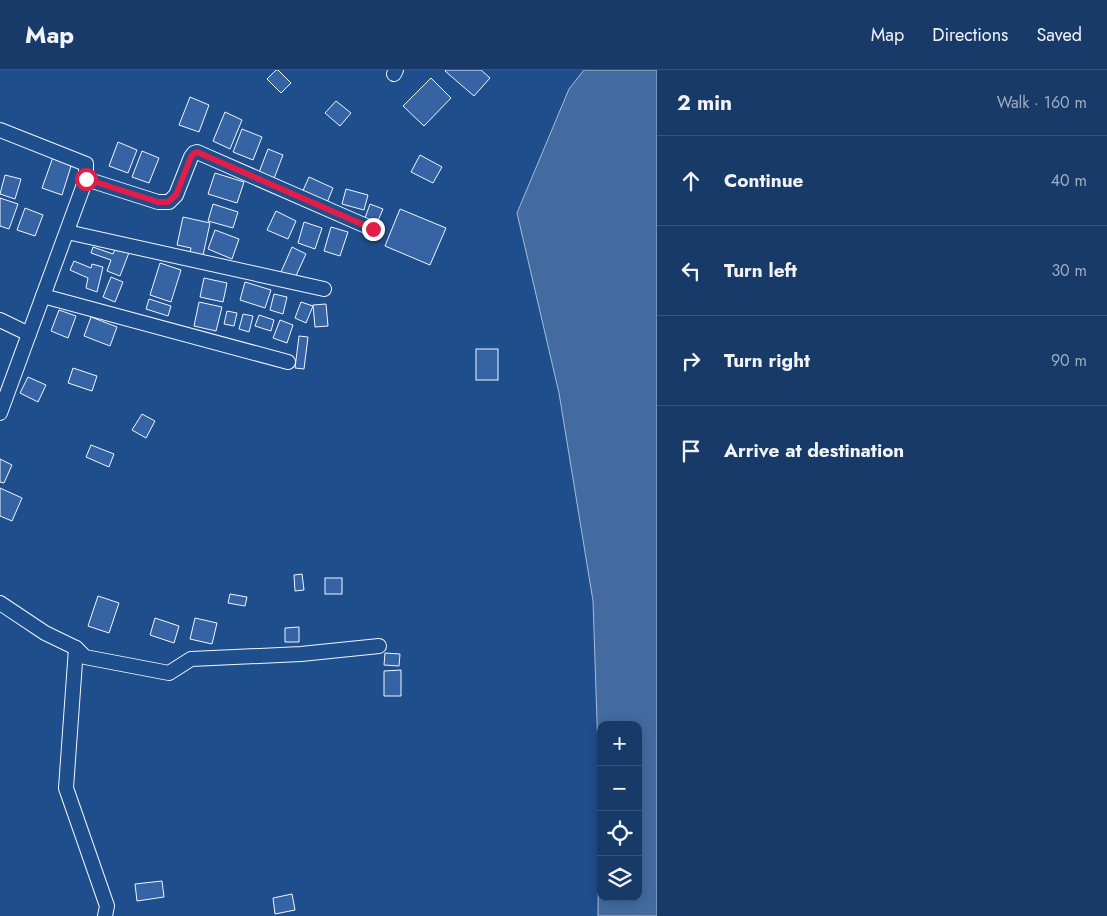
<!DOCTYPE html>
<html lang="en">
<head>
<meta charset="utf-8">
<style>
	:root { --surface:#173a69; --page:#244571; --text:#f1f3f6; --muted:#9eadc0; --line:#36547d }
	body { margin:0; font-family:Jost,sans-serif; background:var(--page); color:var(--text) }
	.controls { position:absolute; right:15px; bottom:15px; display:grid; overflow:hidden; border-radius:10px; box-shadow:0 2px 12px #0003 }
	.controls button { width:45px; height:45px; display:grid; place-items:center; padding:0; border:0; border-bottom:1px solid var(--line); background:var(--surface); color:var(--text); font:25px sans-serif }
	.stop { position:absolute; width:15px; height:15px; margin:-11px; border:4px solid #e11d48; border-radius:50%; background:#fff }
	.stop.end { background:#e11d48; border-color:#fff; box-shadow:0 1px 5px #0008 }
	.list { margin:0; padding:0; list-style:none }
	h2 { display:flex; justify-content:space-between; align-items:center; height:65px; margin:0; padding:0 20px; font-size:21px }
	h2 small { font-size:16px; font-weight:400; color:var(--muted) }
	.list li { display:grid; grid-template-columns:32px 1fr auto; gap:15px; align-items:center; box-sizing:border-box; height:90px; padding:0 20px; border-top:1px solid var(--line) }
	.list b { display:block; font-size:19px; white-space:nowrap }
	.list em { font-size:16px; font-style:normal; color:var(--muted) }
	.icon { flex:none; width:28px; height:28px; fill:none; stroke:currentColor; stroke-width:2; stroke-linecap:round; stroke-linejoin:round }
	.map { position:relative; flex:none; width:657px; height:846px; overflow:hidden }
	header { display:flex; align-items:center; gap:30px; box-sizing:border-box; height:70px; padding:0 25px; background:var(--surface); border-bottom:1px solid var(--line) }
	header strong { font-size:24px }
	nav { display:flex; gap:28px; margin-inline-start:auto; font-size:18px }
	main { display:flex }
	aside { flex:1; background:var(--surface) }
	.map>svg:first-child { display:block }
	.water { fill:#446ba0; stroke:#a8bbd7; fill-rule:evenodd }
	.building { fill:#3563a3; stroke:#f2f6ff }
	.lines { fill:none; stroke-linecap:round; stroke-linejoin:round }
	.minor-casing { stroke:#f2f6ff; stroke-width:16 }
	.minor { stroke:#1f4e8c; stroke-width:14 }
	.route { stroke:#e11d48; stroke-width:6 }
</style>
</head>
<body>
<header>
<strong>Map</strong>
<nav><a>Map</a><a>Directions</a><a>Saved</a></nav>
</header>
<main>
<div class="map">
<svg width="657" height="846" viewBox="0 0 657 846">
	<rect width="100%" height="100%" fill="#1f4e8c"/>
	<path class="water" d="M584,0H657V846H598L599,710L593,531L559,323L517,143L569,19ZM601,655H638V827H601Z"/>
	<g class="building">
		<path d="M276,0H278L291,13L281,23L267,9Z"/>
		<path d="M446,0H481L490,8L474,26L445,1Z"/>
		<path d="M431,8L451,28L424,56L403,36Z"/>
		<path d="M190,27L209,35L199,62L179,55Z"/>
		<path d="M336,31L351,43L340,56L325,43Z"/>
		<path d="M225,42L242,50L230,79L213,71Z"/>
		<path d="M242,59L262,67L253,90L233,82Z"/>
		<path d="M118,72L137,80L128,103L109,96Z"/>
		<path d="M268,79L283,85L273,111L258,105Z"/>
		<path d="M142,81L159,88L149,113L132,107Z"/>
		<path d="M420,85L442,97L433,113L411,102Z"/>
		<path d="M53,87L72,93L62,125L42,118Z"/>
		<path d="M215,103L244,112L237,133L208,124Z"/>
		<path d="M5,105L21,109L15,129L0,124Z"/>
		<path d="M309,107L333,118L326,135L301,125Z"/>
		<path d="M346,119L368,125L364,140L342,134Z"/>
		<path d="M0,128L18,134L9,159L0,156Z"/>
		<path d="M213,134L238,142L233,158L208,151Z"/>
		<path d="M370,134L383,139L377,153L365,148Z"/>
		<path d="M25,138L43,145L35,166L17,160Z"/>
		<path d="M400,139L446,158L430,195L385,176Z"/>
		<path d="M276,141L296,151L288,169L267,160Z"/>
		<path d="M183,147L210,153L202,190L189,187L191,178L177,175Z"/>
		<path d="M304,152L322,158L315,179L298,173Z"/>
		<path d="M331,157L348,162L340,186L324,181Z"/>
		<path d="M215,160L239,169L232,189L208,179Z"/>
		<path d="M117,175L130,180L120,206L107,201L111,190L91,183L93,177L113,184Z"/>
		<path d="M292,177L306,184L295,208L281,202Z"/>
		<path d="M74,191L91,198L92,194L103,197L97,222L86,218L88,208L70,200Z"/>
		<path d="M160,193L181,200L171,232L150,225Z"/>
		<path d="M111,207L123,212L115,232L103,227Z"/>
		<path d="M204,208L227,213L223,232L200,227Z"/>
		<path d="M245,212L271,220L265,238L240,230Z"/>
		<path d="M274,224L287,227L283,244L270,240Z"/>
		<path d="M149,229L171,236L168,246L146,239Z"/>
		<path d="M199,232L222,237L216,261L194,256Z"/>
		<path d="M301,232L313,236L306,253L295,248Z"/>
		<path d="M326,234L328,256L315,257L313,235Z"/>
		<path d="M59,240L76,246L68,268L51,261Z"/>
		<path d="M227,241L237,243L234,256L224,254Z"/>
		<path d="M243,244L253,246L249,262L239,259Z"/>
		<path d="M259,245L274,250L271,261L255,256Z"/>
		<path d="M91,247L117,257L110,276L84,266Z"/>
		<path d="M280,250L293,255L287,273L273,268Z"/>
		<path d="M299,266L308,267L304,299L295,298Z"/>
		<rect x="476" y="279" width="22" height="31"/>
		<path d="M73,298L97,306L92,321L68,313Z"/>
		<path d="M28,307L46,315L38,332L20,323Z"/>
		<path d="M142,344L155,351L146,368L132,360Z"/>
		<path d="M91,375L114,384L109,397L86,387Z"/>
		<path d="M0,389L12,395L4,413L0,412Z"/>
		<path d="M0,418L22,428L12,451L0,446Z"/>
		<path d="M302,504L304,520L295,521L294,505Z"/>
		<rect x="325" y="508" width="17" height="16"/>
		<path d="M230,524L247,527L245,536L228,533Z"/>
		<path d="M98,526L119,533L109,563L88,556Z"/>
		<path d="M155,548L179,556L174,573L150,565Z"/>
		<path d="M195,548L217,553L212,574L190,569Z"/>
		<path d="M299,557V572H285V558Z"/>
		<path d="M385,583L400,584L399,596L384,595Z"/>
		<path d="M401,600V626H384V601Z"/>
		<path d="M162,811L164,827L137,831L135,814Z"/>
		<path d="M292,824L295,840L275,844L273,828Z"/>
	</g>
	<g class="lines">
		<defs>
			<g id="minor">
				<path d="M394,4L396,0"/>
				<path d="M0,60L86,94V109"/>
				<path d="M67,162L324,219"/>
				<path d="M43,226L288,292"/>
				<path d="M0,250L29,264"/>
				<path d="M0,343L86,109L158,132H169L176,125L191,87L194,83L197,82L373,159"/>
				<path d="M0,533L45,563L76,578L85,587L169,603L191,589L301,584L379,576"/>
				<path d="M76,578L66,718L107,836L105,846"/>
			</g>
		</defs>
		<use href="#minor" class="minor-casing"/>
		<use href="#minor" class="minor"/>
	</g>
	<g class="lines">
		<path class="route" d="M86,109L158,132H168L176,125L191,87L194,83L197,82L373,159"/>
	</g>
</svg>
<div class="controls">
<button>+</button>
<button>−</button>
<button><svg class="icon" aria-label="locate" viewBox="0 0 24 24"><circle cx="12" cy="12" r="6"/><path d="M12 2v4M12 18v4M2 12h4M18 12h4"/></svg></button>
<button><svg class="icon" aria-label="layers" viewBox="0 0 24 24"><path d="M12 4l9 5-9 5-9-5zM3 14l9 5 9-5"/></svg></button>
</div>
<div class="stop" style="left:86px;top:109px"></div>
<div class="stop end" style="left:373px;top:159px"></div>
</div>
<aside>
<h2>2 min<small>Walk · 160 m</small></h2>
<ul class="list">
<li><svg class="icon" aria-label="ahead" viewBox="0 0 24 24"><path d="M12 20V5M6 11l6-6 6 6"/></svg><div><b>Continue</b></div><em>40 m</em></li>
<li><svg class="icon" aria-label="left" viewBox="0 0 24 24"><path d="M17 20v-9H6M10 6l-5 5 5 5"/></svg><div><b>Turn left</b></div><em>30 m</em></li>
<li><svg class="icon" aria-label="right" viewBox="0 0 24 24"><path d="M7 20v-9h11M14 6l5 5-5 5"/></svg><div><b>Turn right</b></div><em>90 m</em></li>
<li><svg class="icon" aria-label="arrive" viewBox="0 0 24 24"><path d="M6 21V4h12l-3 4 3 4H6"/></svg><div><b>Arrive at destination</b></div></li>
</ul>
</aside>
</main>
</body>
</html>
